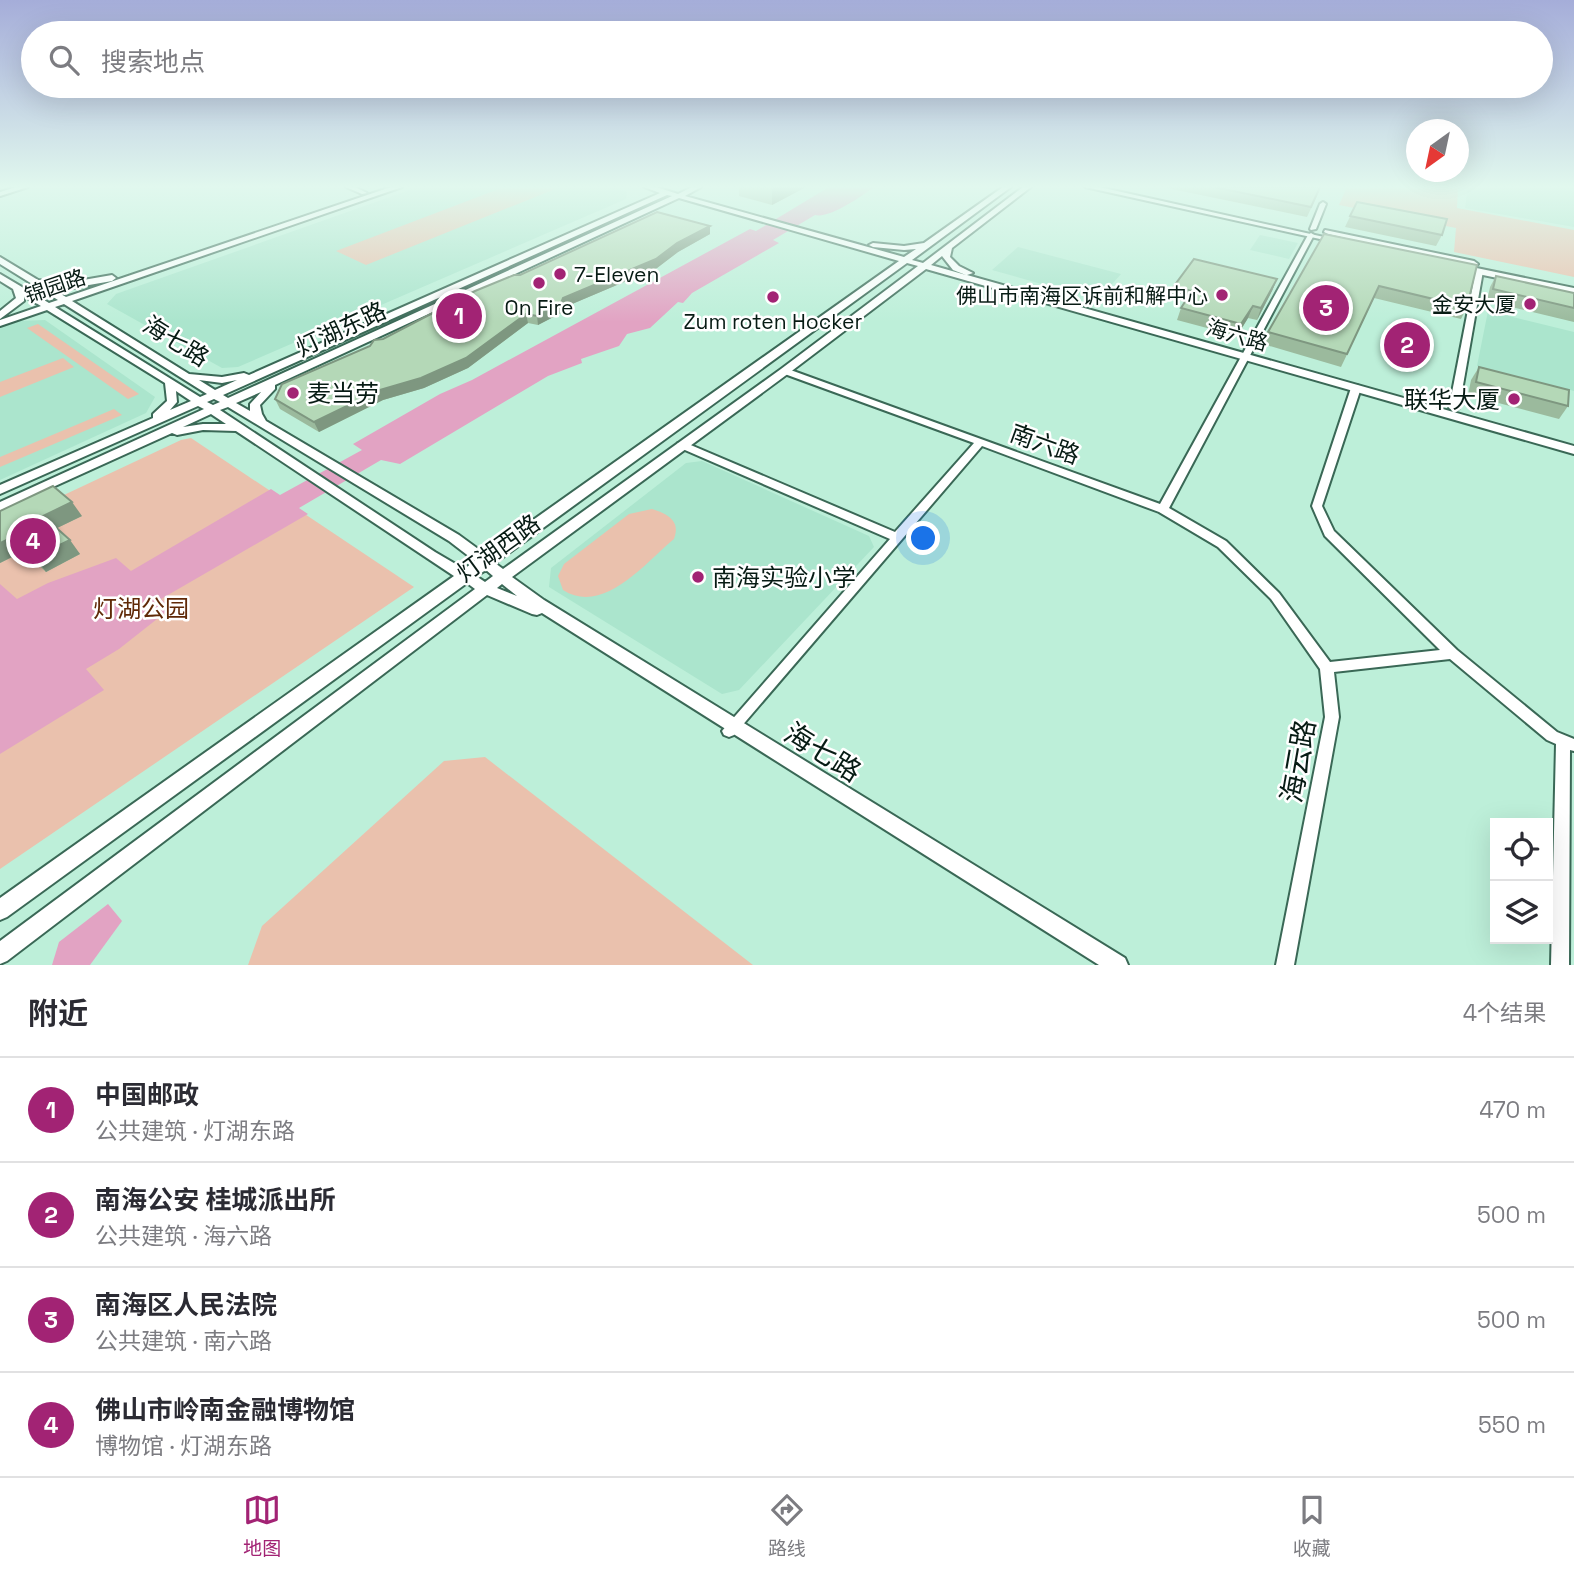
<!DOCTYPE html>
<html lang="zh">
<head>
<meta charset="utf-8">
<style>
	:root { --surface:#fff; --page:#f7f7f7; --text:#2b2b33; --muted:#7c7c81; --line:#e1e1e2; --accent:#a22374 }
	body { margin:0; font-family:"Space Grotesk","Noto Sans SC",sans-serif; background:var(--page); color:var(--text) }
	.controls { position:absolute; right:21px; bottom:21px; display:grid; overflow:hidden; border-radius:0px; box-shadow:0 7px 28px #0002 }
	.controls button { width:63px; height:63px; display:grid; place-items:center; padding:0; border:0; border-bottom:2px solid var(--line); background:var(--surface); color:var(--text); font:35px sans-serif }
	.compass { position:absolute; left:1406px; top:119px; width:63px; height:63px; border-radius:50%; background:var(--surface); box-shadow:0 7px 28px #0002; rotate:213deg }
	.you { position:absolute; left:924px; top:539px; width:24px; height:24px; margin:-18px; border:5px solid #fff; border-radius:50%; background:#1a73e8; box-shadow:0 0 0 10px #1a73e833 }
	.badge { display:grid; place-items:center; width:46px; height:46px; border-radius:50%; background:var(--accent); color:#fff; font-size:23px; font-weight:700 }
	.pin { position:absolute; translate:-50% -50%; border:4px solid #fff; box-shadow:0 2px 7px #0006 }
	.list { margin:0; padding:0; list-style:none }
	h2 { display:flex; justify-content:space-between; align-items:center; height:91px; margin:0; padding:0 28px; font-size:30px }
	h2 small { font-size:23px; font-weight:400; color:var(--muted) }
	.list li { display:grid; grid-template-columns:46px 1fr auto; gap:21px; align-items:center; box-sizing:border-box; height:105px; padding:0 28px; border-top:2px solid var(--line) }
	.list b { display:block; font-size:26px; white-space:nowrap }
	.list p { margin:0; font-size:23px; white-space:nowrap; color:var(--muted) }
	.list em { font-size:23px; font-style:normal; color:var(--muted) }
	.icon { flex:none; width:38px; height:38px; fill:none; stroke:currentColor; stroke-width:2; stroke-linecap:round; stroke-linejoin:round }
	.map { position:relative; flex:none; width:1574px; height:965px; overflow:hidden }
	.search { position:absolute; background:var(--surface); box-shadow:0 7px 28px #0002; left:21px; right:21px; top:21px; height:77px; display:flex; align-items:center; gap:18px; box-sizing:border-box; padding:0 24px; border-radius:38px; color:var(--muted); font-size:26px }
	.sheet { height:511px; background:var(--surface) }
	nav { display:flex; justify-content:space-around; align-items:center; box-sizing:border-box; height:98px; border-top:2px solid var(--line); background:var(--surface); font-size:19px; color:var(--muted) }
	nav a { display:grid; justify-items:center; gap:4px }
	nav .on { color:var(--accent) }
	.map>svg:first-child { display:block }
	.built { fill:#abe5cd }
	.green { fill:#eac1ad }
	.water { fill:#e2a3c3 }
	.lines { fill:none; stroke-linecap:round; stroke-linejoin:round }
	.minor-casing { stroke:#3a6856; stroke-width:4 }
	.major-casing { stroke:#3a6856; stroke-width:4 }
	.minor { fill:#fff; fill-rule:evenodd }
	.major { fill:#fff; fill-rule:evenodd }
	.wall { fill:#9bba9d }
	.shaded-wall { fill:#7e9780 }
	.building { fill:#b4d8b7; stroke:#7e9780; stroke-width:2 }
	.poi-dot { fill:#a22374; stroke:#fff; stroke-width:2.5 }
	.labels { text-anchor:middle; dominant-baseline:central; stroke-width:5; stroke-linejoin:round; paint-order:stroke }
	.far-poi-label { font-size:21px; fill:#071b14; stroke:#fff; text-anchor:end }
	.far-street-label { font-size:21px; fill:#071b14; stroke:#fff }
	.street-label { font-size:24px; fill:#071b14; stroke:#fff }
	.poi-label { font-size:24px; fill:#071b14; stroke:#fff; text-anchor:start }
	.park-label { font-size:24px; fill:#602907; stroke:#fff }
	.near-street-label { font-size:28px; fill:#071b14; stroke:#fff }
</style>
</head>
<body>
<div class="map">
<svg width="1574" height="965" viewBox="0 0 1574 965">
	<rect width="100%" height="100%" fill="#bdefd9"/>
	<g class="built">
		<path d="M418,187H611L627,192L626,199L238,367L222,368L107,304L116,294Z"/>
		<path d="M1468,187H1563L1574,192V227L1465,208Z"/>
		<path d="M1260,235L1298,243L1289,259L1250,250Z"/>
		<path d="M1018,247L1121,274L1098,300L992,270Z"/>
		<path d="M1488,311L1574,332V391L1477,366Z"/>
		<path d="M45,320L155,397L146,413L0,480V327L19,321Z"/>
		<path d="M702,461L869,536L874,547L739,690L722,694L549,587L551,568L686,463Z"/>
	</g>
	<g class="green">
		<path d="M504,187H560L366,265L336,251Z"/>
		<path d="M1347,187H1458L1457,208L1574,230V277L1454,252L1456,228L1339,205Z"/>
		<path d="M38,324L139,394L128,399L27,328Z"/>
		<path d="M63,358L74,367L0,397V382Z"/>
		<path d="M114,409L122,415L0,467V457Z"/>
		<path d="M191,438L414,587L0,869V525L181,440Z"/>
		<path d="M652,509C668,514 681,521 674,539C645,563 603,616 563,590L558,576L564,564L629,514Z"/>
		<path d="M485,757L753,965H248L262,926L444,761Z"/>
	</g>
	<g class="water">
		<path d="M829,187H874C862,196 829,219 815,215L773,240L779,243L692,293L683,303L678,302L650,328L627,334L619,346L581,359L582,363L548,376L400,464L381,460L299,508L308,514L161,599L171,608L119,649L86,669L104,690L0,754V584L17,599L48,583L116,558L131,571L271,489L280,495L362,450L353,444L440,394L472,380L750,229L756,231Z"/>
		<path d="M108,904L122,921L90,965H52L59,942Z"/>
	</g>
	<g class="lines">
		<defs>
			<g id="minor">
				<path d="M346,187H355L367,193L362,194Z"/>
				<path d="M1323,202L1326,204L1316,229L1311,230L1310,229L1320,204Z"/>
				<path d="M1311,233L1314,235L1169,508L1226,541L1279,593L1330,662L1440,650L1325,536L1312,506L1351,388L1356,385L1359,386L1361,388L1322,506L1334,531L1457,650L1557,732L1574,739V751L1570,750L1569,965H1551L1556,744L1547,740L1450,659L1334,672L1339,717L1294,965H1276L1325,717L1320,669L1271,599L1218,547L1159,512L982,446L734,735L729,737L724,735L722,731L890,539L678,447L677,445L678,443H686L895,532L974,443L782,373L781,371L785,368L1160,504L1308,235Z"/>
				<path d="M1476,269L1483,271L1459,408L1454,411L1449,408Z"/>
			</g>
			<g id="major">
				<path d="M16,187H28L0,196V192Z"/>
				<path d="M391,187H402L72,301L189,374L222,377L244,373L249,375L660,193L644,187H656L678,194L692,187H701L685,196L904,257L916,249L904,250L873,247L869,245L873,243L904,246L924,243L1003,187H1011L912,260L923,263L1023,187H1031L952,248L950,257L959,266L973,273L967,275L1574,446V454L926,269L789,373L512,577L544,600L1125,958L1128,965H1099L542,613L537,615L532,614L487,595L7,961L0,964V941L475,589L467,583L7,917L0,920V898L454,576L236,431L203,430L177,435L172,433L0,511V502L204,409L198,406L0,494V485L153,418V414L167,401L165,383L47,310L0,326V320L41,306L24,296V301L0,319V311L16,298L13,289L0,281V274L49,303L58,300L0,264V257L38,280L66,283L112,275L116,278L112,281L66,289L47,286L66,297ZM667,195L672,196L228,398L223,395ZM679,198L899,261L485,554L459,535L266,421L262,414L260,405L275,389V385ZM942,256L953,270L966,275L931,265ZM907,263L918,266L781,369L503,569L495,563ZM64,304L207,394L200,397L55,307ZM199,380L222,383L237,380L215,390ZM176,391L191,401L170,410L177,402ZM261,392L250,404V411L236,403ZM214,399L220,402L213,405L207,402ZM228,407L449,541L475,561L464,569L435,552L220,410ZM211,414L226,424H203L183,427ZM486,570L493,576L485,582L476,576ZM502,584L517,596L497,588Z"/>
				<path d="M1085,187H1099L1342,241L1338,243Z"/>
				<path d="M1325,230L1474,261L1478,264L1474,267L1328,234L1324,232Z"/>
				<path d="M1462,265L1574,288V294L1459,270L1458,268Z"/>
			</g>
		</defs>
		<use href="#minor" class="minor-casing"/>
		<use href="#major" class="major-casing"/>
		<use href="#minor" class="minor"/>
		<use href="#major" class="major"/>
	</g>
	<g class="wall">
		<path d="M739,187H806L772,205L739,196Z"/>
		<path d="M1162,187H1321L1307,217Z"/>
		<path d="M1357,202L1442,235L1436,246L1345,227Z"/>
		<path d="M710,226V234L678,252L657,268L565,307L563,312L538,325L528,323L468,368L424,388L383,400L319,432L280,409L275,399L383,339Z"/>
		<path d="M1324,234L1467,307L1461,319L1374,298L1341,367L1263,344L1268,332Z"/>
		<path d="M1496,276L1574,293V322L1487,301L1490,287Z"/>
		<path d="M1277,279L1272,291L1257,320L1248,318L1237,336L1177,320L1181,308L1185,302L1171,298L1174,286Z"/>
		<path d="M1479,367L1568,406L1559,419L1468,395L1471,380Z"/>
		<path d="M0,511L82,516L57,528L80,554L46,572L24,551L0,563Z"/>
	</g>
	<g class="shaded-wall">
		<path d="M776,187H806L772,205V189Z"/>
		<path d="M710,226V234L678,252L657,268L565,307L563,312L538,325L537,316L563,298L677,243Z"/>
		<path d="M1277,279L1272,291L1257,320L1261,308Z"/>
		<path d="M1253,306L1248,318L1237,336L1241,324Z"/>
		<path d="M526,314L528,323L468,368L424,388L383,400L319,432L314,422Z"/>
		<path d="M72,502L82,516L53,530L43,516Z"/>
		<path d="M13,537L24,551L0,563V543Z"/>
		<path d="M70,540L80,554L46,572L35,557Z"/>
	</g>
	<g class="building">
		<path d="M1214,187H1320L1311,207Z"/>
		<path d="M1357,202L1447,219L1442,235L1350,216Z"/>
		<path d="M657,212L710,226L677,243L656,259L563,298L561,303L537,316L526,314L466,358L421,378L380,390L314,422L275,399L282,384L370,346L374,340L383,339L475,291L514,275H520Z"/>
		<path d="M1324,234L1477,265L1467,307L1379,286L1347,354L1268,332Z"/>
		<path d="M1194,259L1277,279L1261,308L1253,306L1241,324L1181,308L1192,291L1174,286Z"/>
		<path d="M1496,276L1574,293V308L1493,289Z"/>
		<path d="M1479,367L1569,390L1568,406L1476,382Z"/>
		<path d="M53,486L72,502L43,516L70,540L35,557L13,537L0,543V511Z"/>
	</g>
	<linearGradient id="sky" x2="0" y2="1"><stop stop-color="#a5add9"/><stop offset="0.58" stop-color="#e1f8ee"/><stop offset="1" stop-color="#e1f8ee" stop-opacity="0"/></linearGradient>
	<rect width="1574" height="322" fill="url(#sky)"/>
	<g class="poi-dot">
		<circle cx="560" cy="274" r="7"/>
		<circle cx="539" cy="283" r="7"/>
		<circle cx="1222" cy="295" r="7"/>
		<circle cx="773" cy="297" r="7"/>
		<circle cx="1530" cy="304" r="7"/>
		<circle cx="293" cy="393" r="7"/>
		<circle cx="1514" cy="399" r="7"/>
		<circle cx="698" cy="577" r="7"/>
	</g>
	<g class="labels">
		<g class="far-poi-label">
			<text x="574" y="274" text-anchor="start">7-Eleven</text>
			<text x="1208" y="295">佛山市南海区诉前和解中心</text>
			<text x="1516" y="304">金安大厦</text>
			<text x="539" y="307" text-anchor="middle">On Fire</text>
			<text x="773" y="321" text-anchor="middle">Zum roten Hocker</text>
		</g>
		<g class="far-street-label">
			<text transform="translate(55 286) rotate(-19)">锦园路</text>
			<text transform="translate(1237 335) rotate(16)">海六路</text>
		</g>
		<g class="street-label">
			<text transform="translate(341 329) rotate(-25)">灯湖东路</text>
			<text transform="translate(176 341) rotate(32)">海七路</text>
			<text transform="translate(1045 444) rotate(20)">南六路</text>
			<text transform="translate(498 548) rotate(-36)">灯湖西路</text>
		</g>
		<g class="poi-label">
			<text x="307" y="393">麦当劳</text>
			<text x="1500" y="399" text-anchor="end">联华大厦</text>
			<text x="712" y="577">南海实验小学</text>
		</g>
		<g class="park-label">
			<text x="141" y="608">灯湖公园</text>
		</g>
		<g class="near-street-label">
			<text transform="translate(823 752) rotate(32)">海七路</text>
			<text transform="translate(1298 761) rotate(-80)">海云路</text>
		</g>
	</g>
</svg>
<div class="controls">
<button><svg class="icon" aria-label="locate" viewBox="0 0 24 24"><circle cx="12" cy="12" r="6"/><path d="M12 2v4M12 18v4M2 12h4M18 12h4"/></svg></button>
<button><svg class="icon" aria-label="layers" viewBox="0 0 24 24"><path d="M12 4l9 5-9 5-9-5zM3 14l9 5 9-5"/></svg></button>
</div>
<svg class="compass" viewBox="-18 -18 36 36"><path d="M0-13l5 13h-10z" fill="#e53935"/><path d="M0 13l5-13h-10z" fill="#7c7c81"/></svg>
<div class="you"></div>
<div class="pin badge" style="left:459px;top:316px">1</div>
<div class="pin badge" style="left:1407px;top:345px">2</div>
<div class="pin badge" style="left:1326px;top:308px">3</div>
<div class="pin badge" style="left:33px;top:541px">4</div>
<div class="search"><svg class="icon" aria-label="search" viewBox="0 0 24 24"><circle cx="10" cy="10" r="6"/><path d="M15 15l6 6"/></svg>搜索地点</div>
</div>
<section class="sheet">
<h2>附近<small>4个结果</small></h2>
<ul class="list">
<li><span class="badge">1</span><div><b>中国邮政</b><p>公共建筑 · 灯湖东路</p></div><em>470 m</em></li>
<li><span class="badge">2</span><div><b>南海公安 桂城派出所</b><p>公共建筑 · 海六路</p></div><em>500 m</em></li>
<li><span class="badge">3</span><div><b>南海区人民法院</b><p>公共建筑 · 南六路</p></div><em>500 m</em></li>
<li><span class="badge">4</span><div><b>佛山市岭南金融博物馆</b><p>博物馆 · 灯湖东路</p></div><em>550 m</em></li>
</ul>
</section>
<nav>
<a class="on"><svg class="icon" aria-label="map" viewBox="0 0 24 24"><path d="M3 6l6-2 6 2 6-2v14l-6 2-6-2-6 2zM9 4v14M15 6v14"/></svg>地图</a>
<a><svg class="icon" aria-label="directions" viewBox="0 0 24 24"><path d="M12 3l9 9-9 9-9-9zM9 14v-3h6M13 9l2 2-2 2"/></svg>路线</a>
<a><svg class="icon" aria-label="saved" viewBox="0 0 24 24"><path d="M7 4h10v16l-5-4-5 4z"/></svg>收藏</a>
</nav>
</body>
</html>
